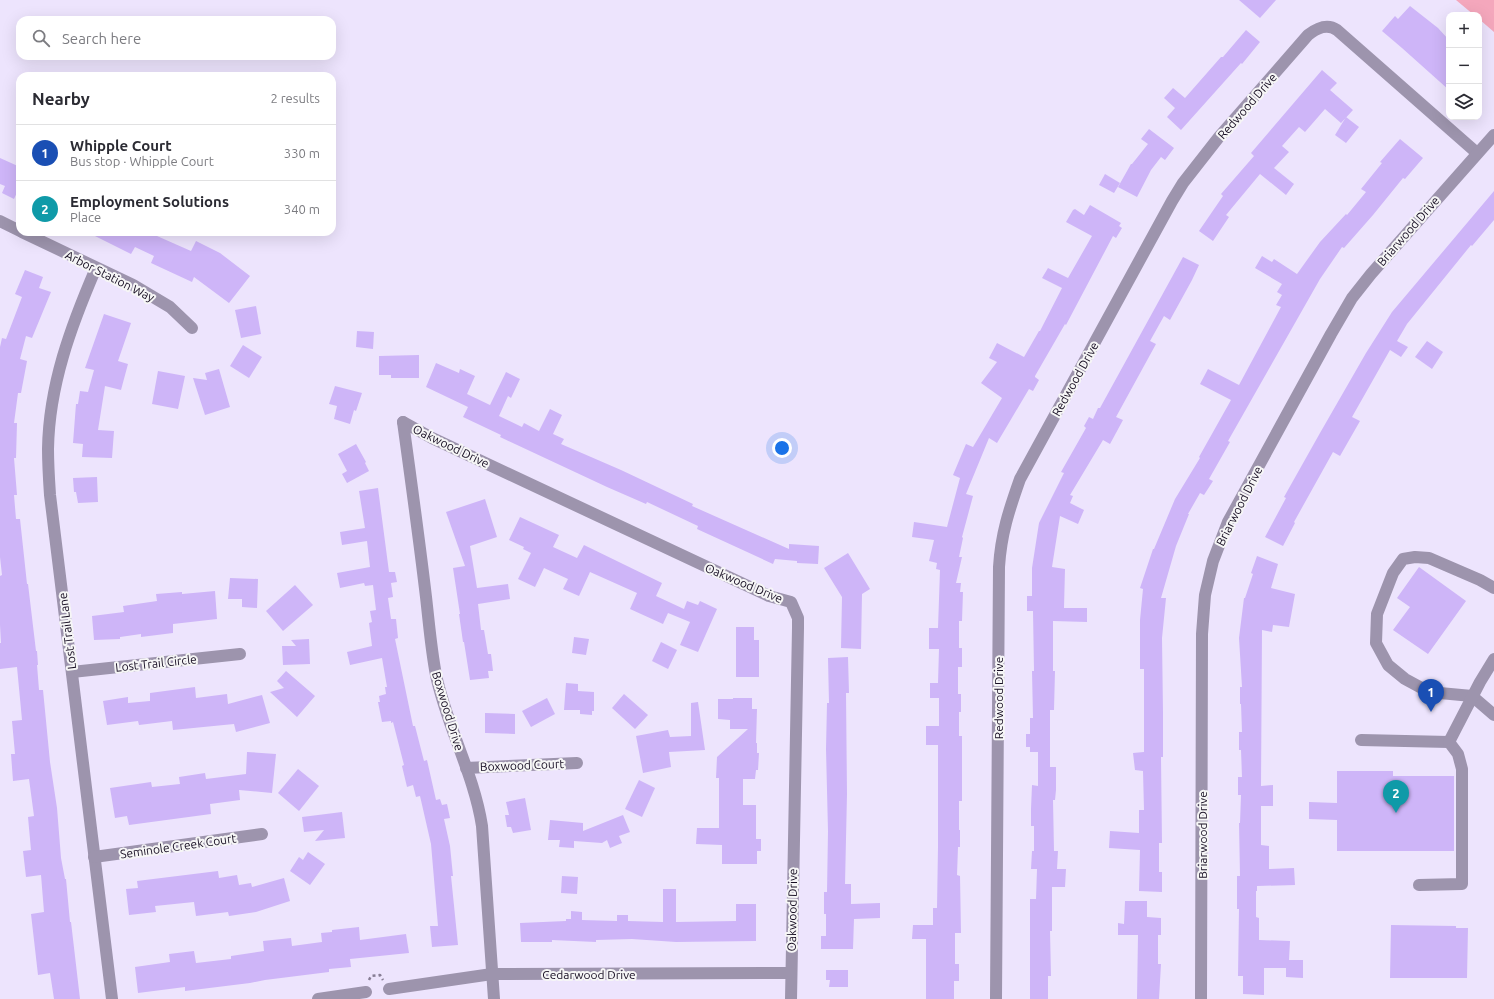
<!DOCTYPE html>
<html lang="en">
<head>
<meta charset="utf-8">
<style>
	:root { --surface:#fff; --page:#f7f7f7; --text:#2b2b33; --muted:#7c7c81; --line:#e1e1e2; --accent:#111827 }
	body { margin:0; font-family:Ubuntu,sans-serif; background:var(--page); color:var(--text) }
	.controls { position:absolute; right:12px; top:12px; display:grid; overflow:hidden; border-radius:8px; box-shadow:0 4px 16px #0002 }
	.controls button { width:36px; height:36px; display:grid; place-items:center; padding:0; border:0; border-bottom:1px solid var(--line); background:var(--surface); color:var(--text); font:20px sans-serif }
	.you { position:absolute; left:782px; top:448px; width:14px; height:14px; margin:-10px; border:3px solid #fff; border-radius:50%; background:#1a73e8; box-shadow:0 0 0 6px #1a73e833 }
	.badge { display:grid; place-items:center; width:26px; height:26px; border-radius:50%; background:var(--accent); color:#fff; font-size:13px; font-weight:700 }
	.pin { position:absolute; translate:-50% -33px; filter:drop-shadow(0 1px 2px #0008) }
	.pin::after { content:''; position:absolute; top:21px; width:14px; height:12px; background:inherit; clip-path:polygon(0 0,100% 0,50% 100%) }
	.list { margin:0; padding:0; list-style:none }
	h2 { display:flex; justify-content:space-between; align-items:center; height:52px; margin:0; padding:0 16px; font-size:17px }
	h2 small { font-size:13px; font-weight:400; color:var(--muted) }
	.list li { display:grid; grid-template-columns:26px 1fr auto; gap:12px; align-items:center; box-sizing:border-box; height:56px; padding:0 16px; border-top:1px solid var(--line) }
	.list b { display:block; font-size:15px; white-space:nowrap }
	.list p { margin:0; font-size:13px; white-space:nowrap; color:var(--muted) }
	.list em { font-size:13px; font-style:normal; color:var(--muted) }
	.icon { flex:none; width:22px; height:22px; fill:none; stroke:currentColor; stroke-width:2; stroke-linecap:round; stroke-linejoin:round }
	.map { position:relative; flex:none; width:1494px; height:999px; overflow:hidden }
	.search { position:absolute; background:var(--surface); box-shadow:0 4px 16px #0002; left:16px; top:16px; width:320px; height:44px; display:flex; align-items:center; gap:10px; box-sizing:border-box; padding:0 14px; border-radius:12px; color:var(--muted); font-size:15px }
	.panel { position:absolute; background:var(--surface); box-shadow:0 4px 16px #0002; left:16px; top:72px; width:320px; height:164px; border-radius:12px }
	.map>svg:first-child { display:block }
	.green { fill:#f4a7bc }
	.building { fill:#ceb5f8 }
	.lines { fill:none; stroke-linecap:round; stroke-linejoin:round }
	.path { stroke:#877e95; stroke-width:2.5; stroke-dasharray:3 3; stroke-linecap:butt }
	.minor { stroke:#9d94ad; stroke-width:12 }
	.labels { text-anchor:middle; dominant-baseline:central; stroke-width:4; stroke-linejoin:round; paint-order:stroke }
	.street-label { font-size:12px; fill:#160d22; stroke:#f6f6f6 }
</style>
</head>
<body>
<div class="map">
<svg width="1494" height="999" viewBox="0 0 1494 999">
	<rect width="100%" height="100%" fill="#ede4fd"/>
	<path class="green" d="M1456,0H1494V32L1479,19V15H1474Z"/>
	<g class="building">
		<path d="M1239,0H1276L1260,18Z"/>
		<path d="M1410,6L1438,28L1449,40V90L1402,48L1382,31L1395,16L1398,19Z"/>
		<path d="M1246,30L1260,42L1242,64L1241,63L1181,130L1167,117L1175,108L1164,98L1173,88L1185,98L1221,57H1223Z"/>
		<path d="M1322,70L1337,83L1330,90L1353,110L1341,123L1325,109L1305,132L1299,127L1282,146L1289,152L1274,168L1294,184L1286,195L1260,174L1226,215L1229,217L1213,241L1199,231L1223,196L1221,194L1254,156L1251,153Z"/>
		<path d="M1346,117L1359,127L1346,143L1335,135Z"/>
		<path d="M1149,129L1174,148L1165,160L1161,157L1151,170L1137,197L1118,187L1131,164H1132L1148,144L1141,139Z"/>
		<path d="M1400,139L1423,158L1405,179L1403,178L1373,215L1344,248L1342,247L1320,279L1228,441L1230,442L1209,479L1213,481L1204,495L1200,493L1188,514H1189L1176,546L1161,598H1166L1162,638L1163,713V757H1161L1162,843H1159V872H1162V892L1139,891L1140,850L1109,848L1110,831L1139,833V810H1144L1143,771L1135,770L1133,753L1144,752V669H1140V620L1143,589L1140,588L1153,549H1154L1175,499L1200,458L1199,457L1231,400L1200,384L1208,369L1239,385L1281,307L1276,305L1282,295L1277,292L1282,284L1255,268L1262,256L1272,262L1274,259L1297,274L1320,242L1346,214L1347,215L1366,192L1361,189L1382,163L1380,162Z"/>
		<path d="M0,158L20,167V186L14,199L2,193L5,186L0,184Z"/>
		<path d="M1105,174L1120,183L1114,193L1099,185Z"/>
		<path d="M1494,191V220L1472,246L1471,245L1407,324L1397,341L1408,347L1401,357L1390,350L1352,417L1360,421L1340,456L1333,452L1294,522L1295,523L1283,546L1265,537L1286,498L1284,497L1320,433L1366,353L1392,312Z"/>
		<path d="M1090,205L1121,223L1119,226L1122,228L1116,238L1113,236L1066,325L1065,324L1035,376V377L1039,380L1033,391L1029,389L997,443L989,438L966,494L973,496L962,537L963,538L959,557H962L956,583H961L960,592H963L962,621H959V648H962V667H958V694H961V712H959V736H962V801H959V830H960V847H958L957,875L960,876L961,933H955V964H959V981H954V999H926V939H912L913,925H933V908H937L938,847V745H926V726H939V698H930V683H938L939,649H929V628H938L940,570L936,569L937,563L929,561L934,540L912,537L914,522L947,527L960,478L953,475L966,444L973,447L1002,398L981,383L997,362L989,358L997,343L1024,357L1039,331H1040L1062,288L1042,278L1048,268L1068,278L1092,236L1066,222L1073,210L1075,209L1084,215Z"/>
		<path d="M87,232H159L157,236L191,251L196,241L220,253L250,276L229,303L194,277L192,282L151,263L154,256L135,247L131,254Z"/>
		<path d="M1183,257L1199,265L1192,280L1170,320L1164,316L1150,341L1156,344L1116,417L1123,420L1110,444L1103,440L1070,495L1073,496L1070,503L1084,510L1078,524L1060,516L1052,567L1065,569L1064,608H1087V622L1053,621V671H1055L1054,710H1050V767H1056V790L1055,800H1053L1054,851H1058L1057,869H1066L1065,887H1052V931H1050L1051,976H1048V999H1030V899H1036L1037,869H1031L1032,851H1034V826H1031V809L1032,785L1038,786V752H1030V747H1026V734H1030V718H1033L1032,671H1034L1033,611H1027V596H1032V568L1039,523L1064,473L1061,472L1086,428L1084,426L1089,417L1093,419L1098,408H1100Z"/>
		<path d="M25,270L43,277L39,288L51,292L32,338L26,336L20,359L27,361L21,393H18L14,423H17L16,458H14L17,495H14L16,519H20L27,584H28L36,651H37L38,665H37L39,690H43L50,762L57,808L61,858L65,879H66L70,922H71L80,999H54L50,973L38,975L31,914L44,912L41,875L26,877L23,851L31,850L28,817L34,816L29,779L13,781L11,754H15L12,721L22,720L17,667L0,669V643H1L0,625V576L2,575L0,557V347L2,338L6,339L22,297L15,294Z"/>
		<path d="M256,306L261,334L241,338L235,310Z"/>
		<path d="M104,314L131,323L118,361L128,364L121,390L105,386L98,430L114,431L112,458L82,457L83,444L73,443L76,404H78L80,391L88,392L94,370L85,368Z"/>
		<path d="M357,331L374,332L373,349L356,347Z"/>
		<path d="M1427,341L1443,352L1432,369L1415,357Z"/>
		<path d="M243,345L262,357L249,378L230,366Z"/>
		<path d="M419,355V378H391V375H379V356Z"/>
		<path d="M436,363L459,373L460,369L475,376L467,394L490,405L506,372L520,379L511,398L508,396L499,416L522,427L524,423L539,431L550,409L562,415L553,434L564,439L561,444L621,470L693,504L692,506L789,549V544L819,546L818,564L797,563V561L775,559L773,564L697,529L698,526L647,502L646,504L607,487L500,437L501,435L463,417L468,407L426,387Z"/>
		<path d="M219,369L230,407L205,415L193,378L207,380L205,373Z"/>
		<path d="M158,371L185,376L178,409L152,404Z"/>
		<path d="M335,386L362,393L356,411L354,410L350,424L334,419L337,406L329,404Z"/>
		<path d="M356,444L366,462L365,463L369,471L347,483L342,474L347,471L338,454Z"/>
		<path d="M97,477L98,502L78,503L76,492H74L73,478Z"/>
		<path d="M378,488L389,572H395L397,582L391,583L393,597L388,598L391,619H396L398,638L395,639L413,726H415L424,761L427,760L436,800L440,799L442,805L447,804L450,818L444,819L450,846L453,876H451L458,945L432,947L430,926H438L431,844L420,796L416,797L413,785L407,787L402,766L404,765L393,722L391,723V721L382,722L378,702H380L379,696L386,694L385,687H387L382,658L350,665L347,652L372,646L369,623L372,622L370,611L376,610L373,585L365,586L364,583L340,588L337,573L370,567L367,541L342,545L340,532L365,528L359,491Z"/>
		<path d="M485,499L497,537L470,546L477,588L508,584L510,599L478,604L481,630H484L488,654H491L493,671H488L489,678L470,680L464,642H463L459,614H460L453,568L465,566L446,512Z"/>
		<path d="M520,517L559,535L553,547L577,558L584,545L662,583L656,596L684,609L687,601L698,605L700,601L717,609L698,652L680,645L690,622L668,613L663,624L630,609L637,593L590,572L579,596L563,589L568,579L544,568L535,587L518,579L531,553L523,549L524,547L509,540Z"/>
		<path d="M848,553L870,589L862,594L861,649L841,648L842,597L824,568Z"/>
		<path d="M1257,556L1278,564L1271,588L1295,594L1289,627L1273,625L1272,632L1262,630L1261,786L1273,785V806H1261V845L1269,846V869L1294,868L1295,885L1257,886V891H1256V917L1259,918V940L1290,941L1289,960H1303V978L1286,977V968H1264V995L1243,994V976H1238L1239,909H1237V876H1240L1239,823H1240L1241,795H1238V777H1242L1241,750H1239V732H1242L1241,704H1240V687H1242L1239,638L1244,598H1245L1253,574L1251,573Z"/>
		<path d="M1419,567L1466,601L1428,654L1393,630L1410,607L1397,598Z"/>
		<path d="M230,578L258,579L257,608L242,607V599H228Z"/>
		<path d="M295,585L313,605L283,631L266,611Z"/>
		<path d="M215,591L217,619L173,624V633L141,637V634L120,637V639L94,640L92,616L124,612L123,606L157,601L156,594L182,592V594Z"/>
		<path d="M736,627H754V640H759V677H736Z"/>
		<path d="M574,637L589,639L586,655L572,653Z"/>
		<path d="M309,639L310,664L283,665L282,646H296L291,640Z"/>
		<path d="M661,642L677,650L668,669L652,661Z"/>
		<path d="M848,657L849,693H846L847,794L845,884H851V904L880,903V918L854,919L853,949H821V936H826V914H824V892H827L828,831L826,749L827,703H829L828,658Z"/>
		<path d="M286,671L315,696L297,717L270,692L284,688L277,681Z"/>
		<path d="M566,683L578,684V691L594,692V711H592V715L580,714V710H564Z"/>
		<path d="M195,687L196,698L227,694L228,704L262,695L270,723L236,732L234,724L173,730L172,721L139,725L138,721L107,725L103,701L128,697V703L150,701V693Z"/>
		<path d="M624,694L648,715L635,729L612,708Z"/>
		<path d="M547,698L555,714L531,727L522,711Z"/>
		<path d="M733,698H752V709H757L756,743H757V753H759L758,770H756L755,779H743V805H756V839H761V851H757V864H722V845L696,844L697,828H719V778H716L717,757L748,729H730V720L718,719V699H733Z"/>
		<path d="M698,702L705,750L669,752L671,767L643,773L636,736L668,730L670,737L691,736V703Z"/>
		<path d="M485,713L515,714V734L485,733Z"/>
		<path d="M247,752L276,754L272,793L239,790L240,800L210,804L211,814L129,825L127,816L115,818L110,788L151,782L152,787L180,784L179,777L205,773L206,779L246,774Z"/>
		<path d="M298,769L319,786L299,811L278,793Z"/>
		<path d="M1337,771H1393V776H1454V851H1337V820L1309,819V802L1337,803Z"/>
		<path d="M639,780L655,788L642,817L625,809Z"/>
		<path d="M525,798L531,830L513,833L511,827H507L505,815H509L506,802Z"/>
		<path d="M342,812L345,838L315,841L324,830L304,832L302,817Z"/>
		<path d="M623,815L630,832L619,836L622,843L610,848L607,840L602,843L574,841V848L559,847L560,840H548L550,820L583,823V831Z"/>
		<path d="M308,852L325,864L310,885L290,871L299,857L303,860Z"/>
		<path d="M218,871L219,878L237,875L239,885L251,883L252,887L284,878L290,901L256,912L229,916L228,912L196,916L194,902L155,906L156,912L129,915L126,889L138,888L137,881Z"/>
		<path d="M562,876L578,877L577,894L561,893Z"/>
		<path d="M663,889H676V922L736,921V904H756V941L676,942L632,939L596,940V942L552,940V942H521L520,923L566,921V919H571V911L582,912V920L617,921V915H628V921L663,922Z"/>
		<path d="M1125,901H1147V917L1161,918V935H1158V964H1161L1159,999H1137L1138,935H1118V923L1124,924Z"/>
		<path d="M1391,925L1456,926V928H1468L1467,978H1390Z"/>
		<path d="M359,927L360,940L406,934L409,953L350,959L351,967L329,969V972L265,980L250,983L185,991V987L138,993L135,967L170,962L169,954L194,951L196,963L231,959V956L264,951L263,941L291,938L292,946L322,942L321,933L332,932V930Z"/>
		<path d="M826,970H848V987H829L830,980H826Z"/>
	</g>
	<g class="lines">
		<path class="path" d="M369,980L371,976L380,975L383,980"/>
		<g class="minor">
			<path d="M0,221L20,231"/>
			<path d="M22,232L133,285L170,307L192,328"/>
			<path d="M96,268C71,326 49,385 48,449C48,464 49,480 50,495L112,999"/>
			<path d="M403,422L432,438L769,596L791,602L798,618V628L791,999"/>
			<path d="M403,422C411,480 419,538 426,597C429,623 431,649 436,675C447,727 474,774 482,826L494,999"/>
			<path d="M1494,588L1480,580L1429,558L1415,557L1403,559L1393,573L1377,614L1376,643L1388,665L1405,679L1429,692L1472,696L1494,715"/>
			<path d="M72,672L240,654"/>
			<path d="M1361,740L1449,742L1480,682L1494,659"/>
			<path d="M466,768L577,763"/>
			<path d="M94,857L262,834"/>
			<path d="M1419,885L1462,884V769L1458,754L1449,742"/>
			<path d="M389,989L492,974L791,973"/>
			<path d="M318,999L366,992"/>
			<path d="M996,999L999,567C1001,534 1009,510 1020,479L1172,201L1183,183L1219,137L1308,35C1317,28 1327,23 1337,30L1477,153"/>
			<path d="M1201,999L1202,634L1205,595L1213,561L1228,522L1331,334L1352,298L1371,274L1494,135"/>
		</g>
	</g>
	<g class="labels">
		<g class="street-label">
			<text transform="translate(1247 106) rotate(-49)">Redwood Drive</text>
			<text transform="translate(1408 231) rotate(-49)">Briarwood Drive</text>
			<text transform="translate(110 276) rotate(27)">Arbor Station Way</text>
			<text transform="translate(1075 379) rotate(-61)">Redwood Drive</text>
			<text transform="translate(451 446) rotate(26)">Oakwood Drive</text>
			<text transform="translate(1239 506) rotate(-63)">Briarwood Drive</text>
			<text transform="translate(744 583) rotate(23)">Oakwood Drive</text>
			<text transform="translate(67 631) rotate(-97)">Lost Trail Lane</text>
			<text transform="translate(156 663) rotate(-6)">Lost Trail Circle</text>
			<text transform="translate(998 698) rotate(-90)">Redwood Drive</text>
			<text transform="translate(448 711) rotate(73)">Boxwood Drive</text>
			<text transform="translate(522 765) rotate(-2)">Boxwood Court</text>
			<text transform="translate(1202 835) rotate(-90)">Briarwood Drive</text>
			<text transform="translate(178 846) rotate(-8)">Seminole Creek Court</text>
			<text transform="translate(792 910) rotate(-89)">Oakwood Drive</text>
			<text x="589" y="974">Cedarwood Drive</text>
		</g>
	</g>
</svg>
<div class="controls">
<button>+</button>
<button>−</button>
<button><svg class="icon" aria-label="layers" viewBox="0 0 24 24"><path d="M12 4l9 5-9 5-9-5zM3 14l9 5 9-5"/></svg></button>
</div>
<div class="you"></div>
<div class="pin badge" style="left:1431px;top:712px;background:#1a4fb4">1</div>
<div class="pin badge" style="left:1396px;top:813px;background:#0f9aa8">2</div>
<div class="search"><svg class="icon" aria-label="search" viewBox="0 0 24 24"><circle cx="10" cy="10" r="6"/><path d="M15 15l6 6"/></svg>Search here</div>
<section class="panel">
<h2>Nearby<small>2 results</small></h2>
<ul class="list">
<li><span class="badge" style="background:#1a4fb4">1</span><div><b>Whipple Court</b><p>Bus stop · Whipple Court</p></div><em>330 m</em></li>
<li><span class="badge" style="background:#0f9aa8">2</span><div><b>Employment Solutions</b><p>Place</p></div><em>340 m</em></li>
</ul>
</section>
</div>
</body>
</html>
